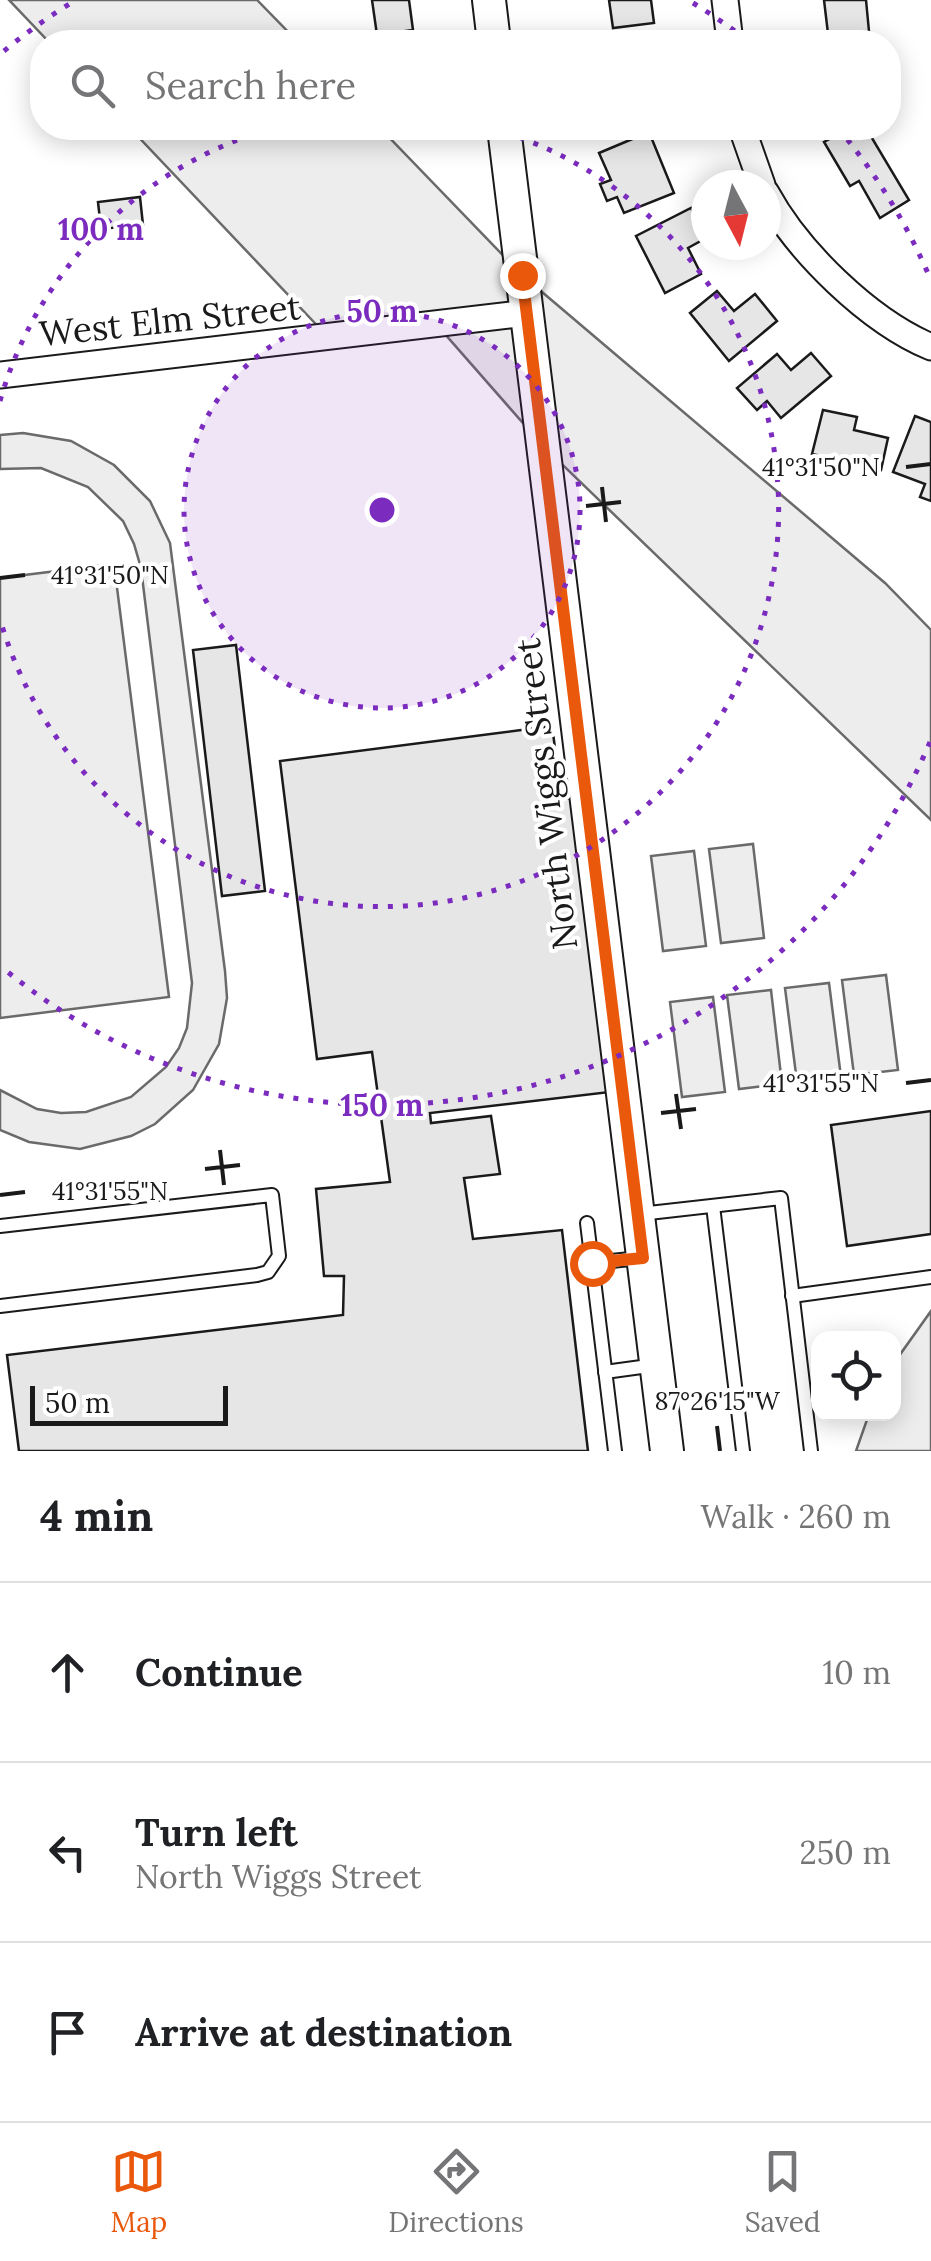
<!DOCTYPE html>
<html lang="en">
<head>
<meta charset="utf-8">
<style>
	:root { --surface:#fff; --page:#f6f6f6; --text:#202124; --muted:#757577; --line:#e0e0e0; --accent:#ea580c }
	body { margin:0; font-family:Lora,serif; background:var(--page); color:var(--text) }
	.controls { position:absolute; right:30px; bottom:30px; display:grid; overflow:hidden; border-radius:20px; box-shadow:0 5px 25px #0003 }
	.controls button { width:90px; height:90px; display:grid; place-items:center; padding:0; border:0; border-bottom:2px solid var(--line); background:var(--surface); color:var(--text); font:50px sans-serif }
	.compass { position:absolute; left:691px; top:170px; width:90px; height:90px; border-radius:50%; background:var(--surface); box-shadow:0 5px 25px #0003; rotate:173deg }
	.scale { position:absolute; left:30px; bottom:25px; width:198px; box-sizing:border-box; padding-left:10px; border:5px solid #1a1a1a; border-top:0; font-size:28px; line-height:35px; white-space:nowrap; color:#1a1a1a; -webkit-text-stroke:8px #fff; paint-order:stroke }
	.stop { position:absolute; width:30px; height:30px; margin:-22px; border:8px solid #ea580c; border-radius:50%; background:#fff }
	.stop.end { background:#ea580c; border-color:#fff; box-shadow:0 2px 10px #0008 }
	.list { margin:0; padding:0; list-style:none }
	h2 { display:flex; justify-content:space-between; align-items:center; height:130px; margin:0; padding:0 40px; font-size:42px }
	h2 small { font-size:32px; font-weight:400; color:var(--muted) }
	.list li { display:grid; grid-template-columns:65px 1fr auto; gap:30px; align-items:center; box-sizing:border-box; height:180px; padding:0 40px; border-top:2px solid var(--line) }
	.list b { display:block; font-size:38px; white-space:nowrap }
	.list p { margin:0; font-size:32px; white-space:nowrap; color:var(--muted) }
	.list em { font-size:32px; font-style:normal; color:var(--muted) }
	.icon { flex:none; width:55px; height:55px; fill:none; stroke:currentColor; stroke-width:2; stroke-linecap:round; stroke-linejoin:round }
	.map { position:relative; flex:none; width:931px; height:1451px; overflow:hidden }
	.search { position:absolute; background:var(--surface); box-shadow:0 5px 25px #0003; left:30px; right:30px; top:30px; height:110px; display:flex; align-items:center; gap:25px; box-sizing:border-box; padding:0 35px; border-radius:40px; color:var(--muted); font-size:38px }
	.sheet { height:670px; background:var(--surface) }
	nav { display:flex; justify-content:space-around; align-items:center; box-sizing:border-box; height:140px; border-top:2px solid var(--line); background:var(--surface); font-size:28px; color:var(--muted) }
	nav a { display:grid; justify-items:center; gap:5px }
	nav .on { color:var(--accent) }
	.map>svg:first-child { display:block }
	.built { fill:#ededed; stroke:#6a6a6a; stroke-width:2.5 }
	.building { fill:#e6e6e6; stroke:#1a1a1a; stroke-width:2.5 }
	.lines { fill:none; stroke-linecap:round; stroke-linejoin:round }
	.lane-casing { stroke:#1a1a1a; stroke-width:16 }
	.street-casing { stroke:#1a1a1a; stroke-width:29 }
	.secondary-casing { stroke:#1a1a1a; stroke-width:36 }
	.lane { stroke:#fff; stroke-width:12 }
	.street { stroke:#fff; stroke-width:25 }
	.secondary { stroke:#fff; stroke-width:32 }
	.route { stroke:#ea580c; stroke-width:12 }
	.ticks { fill:none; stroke:#1a1a1a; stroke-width:4 }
	.ring { fill:none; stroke:#7b2cbf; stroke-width:5; stroke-dasharray:5 10 }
	.labels { text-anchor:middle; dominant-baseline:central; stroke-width:8; stroke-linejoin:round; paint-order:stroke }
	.street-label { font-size:35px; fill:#1a1a1a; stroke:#fff }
	.ticks-label { font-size:25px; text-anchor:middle; fill:#1a1a1a; stroke:#fff; stroke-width:8; stroke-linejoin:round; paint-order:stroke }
	.centre { fill:#7b2cbf; stroke:#fff; stroke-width:5 }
	.ring-label { font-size:30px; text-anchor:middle; font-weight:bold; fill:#7b2cbf; stroke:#fff; stroke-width:8; stroke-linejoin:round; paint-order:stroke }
</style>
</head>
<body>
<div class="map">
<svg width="931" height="1451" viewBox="0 0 931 1451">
	<rect width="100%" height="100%" fill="#fff"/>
	<g class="built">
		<path d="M9,0H257L298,42H49Z"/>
		<path d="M130,128H380L522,275L885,583L931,630V820L544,447L429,316L329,338Z"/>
		<path d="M23,433L71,441L114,465L150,501L170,543L225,971L227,998L219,1044L193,1090L155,1124L131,1136L80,1149L29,1142L0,1130V1090L37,1109L61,1113L86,1112L131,1097L166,1067L179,1048L187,1028L192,983L141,568L134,544L123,521L88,487L41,468L0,469V435Z"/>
		<path d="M114,564L169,997L0,1018V578Z"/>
		<path d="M753,844L764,938L721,943L709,849Z"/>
		<path d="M694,851L706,946L663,951L651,856Z"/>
		<path d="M886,975L898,1070L854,1075L842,980Z"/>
		<path d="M829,983L841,1077L797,1082L785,988Z"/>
		<path d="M771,990L782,1084L739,1089L727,995Z"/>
		<path d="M713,997L725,1092L682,1097L670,1002Z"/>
		<path d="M931,1311V1451H856L869,1414H894V1363Z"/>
	</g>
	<g class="building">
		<path d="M372,0H409L413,30L377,35Z"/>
		<path d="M609,0H651L654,23L613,28Z"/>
		<path d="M824,0H866L870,42H829Z"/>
		<path d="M850,128H866L909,200L880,218L859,181L850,186L824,142Z"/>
		<path d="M649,132L674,193L624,213L617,197L607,201L600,184L611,180L599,153Z"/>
		<path d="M140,197L143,225L101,229L98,202Z"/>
		<path d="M691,208L706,238L688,248L701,274L665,293L636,236Z"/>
		<path d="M717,291L734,311L755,294L777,321L729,361L690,313Z"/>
		<path d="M811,353L831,376L781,418L767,401L757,410L737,388L777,354L791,370Z"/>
		<path d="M823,410L857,417L854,430L888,438L881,470L812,454Z"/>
		<path d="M915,416L931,422V501L920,497L925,484L893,472Z"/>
		<path d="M236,645L265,891L222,896L193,650Z"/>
		<path d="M552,726L562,799L573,798L610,1092L430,1113L431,1123L491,1116L500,1174L464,1178L473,1239L562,1230L588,1451H19L7,1355L343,1315L344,1276H324L316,1189L390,1182L372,1052L317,1059L280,761Z"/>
		<path d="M931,1111V1234L847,1246L831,1125Z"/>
	</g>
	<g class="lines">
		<defs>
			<g id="lane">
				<path d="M713,1206L743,1451"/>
				<path d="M640,1214L781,1198L811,1451"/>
				<path d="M587,1223L615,1451"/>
				<path d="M0,1226L272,1195L279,1256L268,1272L257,1275L0,1306"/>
				<path d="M592,1263L640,1258"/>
				<path d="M792,1296L931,1277"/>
				<path d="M605,1372L656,1365"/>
			</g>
			<g id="street">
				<path d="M725,0L730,42"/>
				<path d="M742,128L762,185"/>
				<path d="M766,193C798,252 869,321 931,347"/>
				<path d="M0,375L527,313"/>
			</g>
			<g id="secondary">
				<path d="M489,0L494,42"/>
				<path d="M504,128L667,1451"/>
			</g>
		</defs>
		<use href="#lane" class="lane-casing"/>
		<use href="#street" class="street-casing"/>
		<use href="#secondary" class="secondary-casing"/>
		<use href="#lane" class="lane"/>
		<use href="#street" class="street"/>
		<use href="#secondary" class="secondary"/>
	</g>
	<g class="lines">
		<path class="route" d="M522,275L643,1258L592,1263"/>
	</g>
	<path class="ticks" d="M906,467L931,464M602,487L606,522M586,506L621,502M0,578L25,575M906,1083L931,1080M676,1094L681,1129M661,1113L696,1109M220,1150L224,1185M205,1169L240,1165M0,1195L25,1192M717,1426L720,1451"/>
	<circle cx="382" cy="510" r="198" fill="#7b2cbf" fill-opacity=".12"/>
	<g class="ring">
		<circle cx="382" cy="510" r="198"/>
		<path d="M0 401A397 397 0 0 1 273 128M491 128A397 397 0 1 1 0 619"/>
		<path d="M930 742A595 595 0 0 1 4 969M4 51A595 595 0 0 1 71 3M693 3A595 595 0 0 1 748 41M838 128A595 595 0 0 1 930 278"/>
	</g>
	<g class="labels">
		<g class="street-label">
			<text transform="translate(170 320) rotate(-6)">West Elm Street</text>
			<text transform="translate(546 794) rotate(-97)">North Wiggs Street</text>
		</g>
	</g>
	<g class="ticks-label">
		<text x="821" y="476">41°31'50"N</text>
		<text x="110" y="584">41°31'50"N</text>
		<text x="821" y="1092">41°31'55"N</text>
		<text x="110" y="1200">41°31'55"N</text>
		<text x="717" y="1410">87°26'15"W</text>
	</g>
	<circle cx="382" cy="510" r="15" class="centre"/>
	<g class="ring-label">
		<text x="101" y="240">100 m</text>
		<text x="382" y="322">50 m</text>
		<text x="382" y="1116">150 m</text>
	</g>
</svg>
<div class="controls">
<button><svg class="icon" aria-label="locate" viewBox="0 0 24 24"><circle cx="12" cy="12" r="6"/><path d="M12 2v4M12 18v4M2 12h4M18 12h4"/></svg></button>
</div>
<svg class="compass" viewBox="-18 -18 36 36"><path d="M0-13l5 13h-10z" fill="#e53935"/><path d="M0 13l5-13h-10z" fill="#757577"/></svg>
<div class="scale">50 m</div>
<div class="stop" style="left:592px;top:1263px"></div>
<div class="stop end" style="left:522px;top:275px"></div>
<div class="search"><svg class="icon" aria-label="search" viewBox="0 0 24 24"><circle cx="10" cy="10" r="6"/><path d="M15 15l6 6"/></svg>Search here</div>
</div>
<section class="sheet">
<h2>4 min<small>Walk · 260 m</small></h2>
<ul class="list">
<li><svg class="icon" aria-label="ahead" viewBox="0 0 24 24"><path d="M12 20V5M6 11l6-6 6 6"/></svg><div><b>Continue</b></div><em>10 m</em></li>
<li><svg class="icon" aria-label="left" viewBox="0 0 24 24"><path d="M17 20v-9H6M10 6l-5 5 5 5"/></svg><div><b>Turn left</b><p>North Wiggs Street</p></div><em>250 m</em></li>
<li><svg class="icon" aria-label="arrive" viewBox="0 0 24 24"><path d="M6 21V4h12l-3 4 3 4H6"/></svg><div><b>Arrive at destination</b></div></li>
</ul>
</section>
<nav>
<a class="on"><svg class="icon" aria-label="map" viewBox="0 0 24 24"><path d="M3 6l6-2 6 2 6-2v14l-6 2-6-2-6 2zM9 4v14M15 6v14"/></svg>Map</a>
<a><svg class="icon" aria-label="directions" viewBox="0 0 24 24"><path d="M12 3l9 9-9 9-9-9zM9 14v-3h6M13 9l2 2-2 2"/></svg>Directions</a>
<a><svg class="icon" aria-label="saved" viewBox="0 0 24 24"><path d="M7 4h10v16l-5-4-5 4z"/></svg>Saved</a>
</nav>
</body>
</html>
